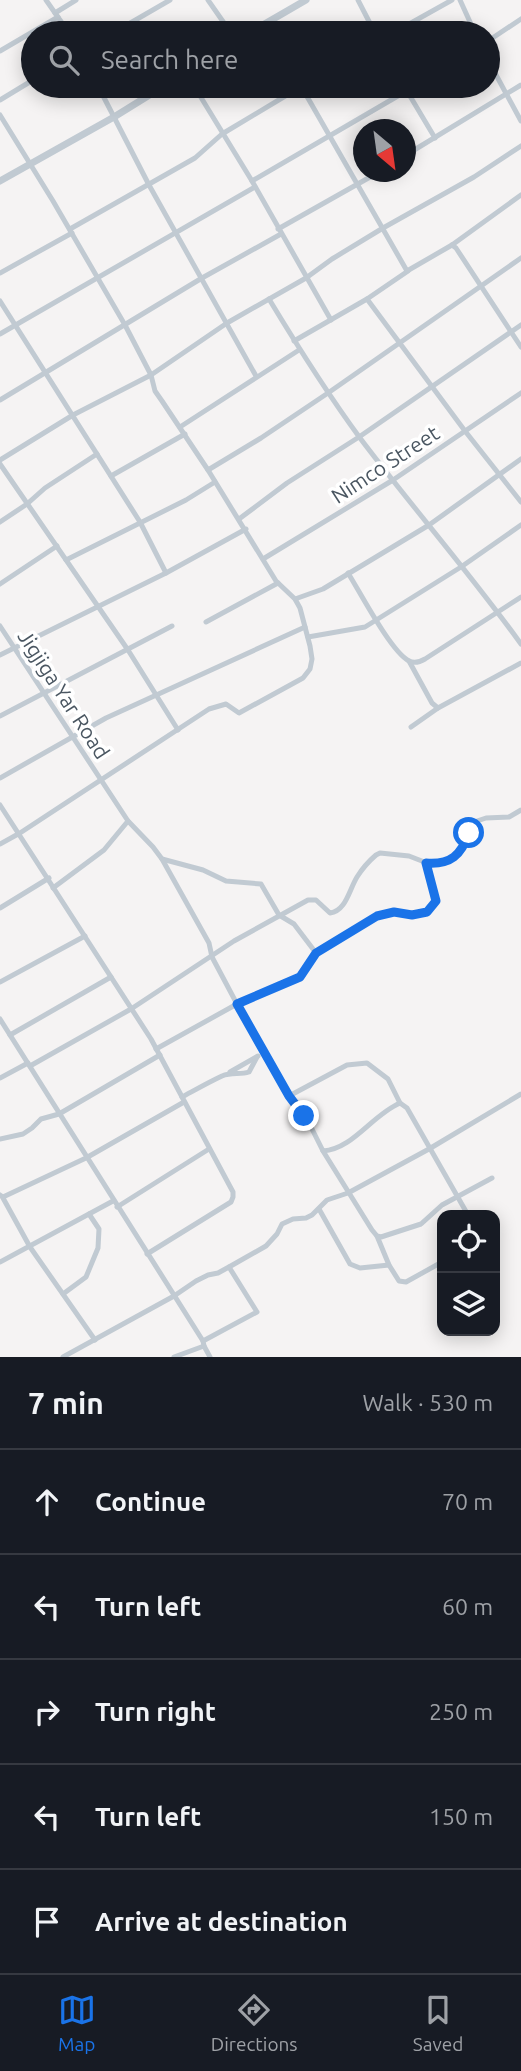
<!DOCTYPE html>
<html lang="en">
<head>
<meta charset="utf-8">
<style>
	:root { --surface:#171b24; --page:#242831; --text:#f1f3f6; --muted:#9ea1a6; --line:#363941; --accent:#1a73e8 }
	body { margin:0; font-family:Ubuntu,sans-serif; background:var(--page); color:var(--text) }
	.controls { position:absolute; right:21px; bottom:21px; display:grid; overflow:hidden; border-radius:14px; box-shadow:0 4px 18px #0003 }
	.controls button { width:63px; height:63px; display:grid; place-items:center; padding:0; border:0; border-bottom:2px solid var(--line); background:var(--surface); color:var(--text); font:35px sans-serif }
	.compass { position:absolute; left:353px; top:119px; width:63px; height:63px; border-radius:50%; background:var(--surface); box-shadow:0 4px 18px #0003; rotate:151deg }
	.stop { position:absolute; width:21px; height:21px; margin:-16px; border:5px solid #1a73e8; border-radius:50%; background:#fff }
	.stop.end { background:#1a73e8; border-color:#fff; box-shadow:0 2px 7px #0008 }
	.list { margin:0; padding:0; list-style:none }
	h2 { display:flex; justify-content:space-between; align-items:center; height:91px; margin:0; padding:0 28px; font-size:30px }
	h2 small { font-size:23px; font-weight:400; color:var(--muted) }
	.list li { display:grid; grid-template-columns:46px 1fr auto; gap:21px; align-items:center; box-sizing:border-box; height:105px; padding:0 28px; border-top:2px solid var(--line) }
	.list b { display:block; font-size:26px; white-space:nowrap }
	.list em { font-size:23px; font-style:normal; color:var(--muted) }
	.icon { flex:none; width:38px; height:38px; fill:none; stroke:currentColor; stroke-width:2; stroke-linecap:round; stroke-linejoin:round }
	.map { position:relative; flex:none; width:521px; height:1357px; overflow:hidden }
	.search { position:absolute; background:var(--surface); box-shadow:0 4px 18px #0003; left:21px; right:21px; top:21px; height:77px; display:flex; align-items:center; gap:18px; box-sizing:border-box; padding:0 24px; border-radius:38px; color:var(--muted); font-size:26px }
	.sheet { height:616px; background:var(--surface) }
	nav { display:flex; justify-content:space-around; align-items:center; box-sizing:border-box; height:98px; border-top:2px solid var(--line); background:var(--surface); font-size:19px; color:var(--muted) }
	nav a { display:grid; justify-items:center; gap:4px }
	nav .on { color:var(--accent) }
	.map>svg:first-child { display:block }
	.lines { fill:none; stroke-linecap:round; stroke-linejoin:round }
	.minor { stroke:#c1cad2; stroke-width:5 }
	.tertiary { stroke:#c1cad2; stroke-width:7 }
	.route { stroke:#1a73e8; stroke-width:9 }
	.labels { text-anchor:middle; dominant-baseline:central; stroke-width:7; stroke-linejoin:round; paint-order:stroke }
	.street-label { font-size:21px; fill:#4a5661; stroke:#fff }
</style>
</head>
<body>
<div class="map">
<svg width="521" height="1357" viewBox="0 0 521 1357">
	<rect width="100%" height="100%" fill="#f5f3f3"/>
	<g class="lines">
		<g class="minor">
			<path d="M46,0L69,33"/>
			<path d="M208,0L231,33"/>
			<path d="M358,0L375,33"/>
			<path d="M460,0L475,33"/>
			<path d="M55,13L76,0"/>
			<path d="M264,24L269,33"/>
			<path d="M113,33L170,0"/>
			<path d="M393,33L452,0"/>
			<path d="M488,41L521,19"/>
			<path d="M0,51L58,17"/>
			<path d="M488,60L521,121"/>
			<path d="M98,86L149,185L256,376"/>
			<path d="M194,86L252,181L331,320"/>
			<path d="M301,86L407,271L452,245L521,195"/>
			<path d="M404,86L435,138"/>
			<path d="M0,100L33,80"/>
			<path d="M0,115L53,201L125,325L151,375L155,391L162,401L208,470L276,581L295,599L300,608L310,646L312,659L310,669L303,678L239,713L226,704L209,709L20,833L0,844"/>
			<path d="M406,155L521,85"/>
			<path d="M252,181L415,86"/>
			<path d="M70,229L195,158L222,134L302,86"/>
			<path d="M278,229L379,172"/>
			<path d="M452,245L456,248L521,347"/>
			<path d="M0,273L72,233"/>
			<path d="M269,299C298,347 327,393 360,438C412,507 470,573 521,644"/>
			<path d="M367,299L465,431L521,502"/>
			<path d="M0,301L140,522L166,573"/>
			<path d="M0,334L255,187"/>
			<path d="M294,341L367,299L408,271"/>
			<path d="M0,400L202,278L281,234"/>
			<path d="M180,427L299,350"/>
			<path d="M0,460L73,415L151,375L227,323L306,278L332,259L383,228L474,177L521,146"/>
			<path d="M0,464L128,650L178,730"/>
			<path d="M208,470L261,438L328,393L521,258"/>
			<path d="M111,476L185,434"/>
			<path d="M239,519L287,483L359,437L521,325"/>
			<path d="M0,522L27,504L45,488L97,454"/>
			<path d="M263,559L393,480L521,393"/>
			<path d="M66,560L186,500L215,482"/>
			<path d="M348,573C360,592 391,652 409,661C415,664 420,662 425,659L521,597"/>
			<path d="M0,584L57,546"/>
			<path d="M295,599L323,589L429,525L521,459"/>
			<path d="M206,622L278,583"/>
			<path d="M0,626L128,821L153,847L162,859L203,870L226,881L261,884L279,915L294,924L316,953L377,916L394,912L412,915L427,912L436,901L427,863"/>
			<path d="M308,637L365,627L461,567L521,525"/>
			<path d="M0,655L166,573L246,529"/>
			<path d="M409,661L432,703L438,708"/>
			<path d="M0,716L172,626"/>
			<path d="M411,727L438,708L521,663"/>
			<path d="M0,778L106,718L305,627"/>
			<path d="M0,805L151,1039L233,1192V1197L231,1202L147,1254"/>
			<path d="M162,859L209,943L212,957L263,1053L289,1096L312,1129L323,1151C353,1149 372,1115 400,1103L407,1108L468,1215"/>
			<path d="M53,888L104,850L128,821"/>
			<path d="M0,908L49,878"/>
			<path d="M0,982L85,936"/>
			<path d="M0,1019L203,1341L204,1346L174,1357"/>
			<path d="M10,1035L111,977"/>
			<path d="M156,1049L237,1004L300,977L316,953"/>
			<path d="M30,1066L131,1009L234,941L308,900H316L330,913C346,911 349,890 357,877C362,869 369,861 376,855L380,853L409,856L427,863L436,864L453,859L464,847L473,826L477,821L486,818L509,817L521,810"/>
			<path d="M230,1072L258,1056"/>
			<path d="M0,1078L28,1063"/>
			<path d="M289,1096L347,1065L367,1063L388,1079L400,1103"/>
			<path d="M182,1097C195,1090 209,1082 222,1076C232,1072 240,1075 249,1072L257,1057"/>
			<path d="M0,1139L23,1134L32,1128L41,1119L59,1114L160,1055"/>
			<path d="M323,1151L372,1230L377,1236L381,1237L421,1224L442,1205L492,1178"/>
			<path d="M0,1195L3,1197L86,1158L184,1102"/>
			<path d="M3,1198L30,1247L95,1340"/>
			<path d="M117,1207L209,1149"/>
			<path d="M319,1209L350,1264L360,1268L389,1265"/>
			<path d="M377,1236L389,1265L399,1281L406,1282L442,1262"/>
			<path d="M0,1262L113,1201"/>
			<path d="M63,1294L86,1277L98,1248L99,1229L89,1214"/>
			<path d="M203,1341L257,1312L229,1267L266,1246L277,1234L282,1224L293,1219L306,1218L312,1215L327,1200L348,1193L429,1149L521,1094"/>
			<path d="M204,1346L210,1357"/>
			<path d="M63,1357L174,1296L196,1281L208,1275L218,1273L229,1267"/>
		</g>
		<g class="tertiary">
			<path d="M249,33L306,0"/>
			<path d="M0,181L114,117L164,86"/>
		</g>
	</g>
	<g class="lines">
		<path class="route" d="M304,1116L289,1096L237,1004L300,977L316,953L377,916L394,912L412,915L427,912L436,901L426,863C451,865 461,855 469,833"/>
	</g>
	<g class="labels">
		<g class="street-label">
			<text transform="translate(385 464) rotate(-33)">Nimco Street</text>
			<text transform="translate(64 694) rotate(57)">Jigjiga Yar Road</text>
		</g>
	</g>
</svg>
<div class="controls">
<button><svg class="icon" aria-label="locate" viewBox="0 0 24 24"><circle cx="12" cy="12" r="6"/><path d="M12 2v4M12 18v4M2 12h4M18 12h4"/></svg></button>
<button><svg class="icon" aria-label="layers" viewBox="0 0 24 24"><path d="M12 4l9 5-9 5-9-5zM3 14l9 5 9-5"/></svg></button>
</div>
<svg class="compass" viewBox="-18 -18 36 36"><path d="M0-13l5 13h-10z" fill="#e53935"/><path d="M0 13l5-13h-10z" fill="#9ea1a6"/></svg>
<div class="stop" style="left:469px;top:833px"></div>
<div class="stop end" style="left:304px;top:1116px"></div>
<div class="search"><svg class="icon" aria-label="search" viewBox="0 0 24 24"><circle cx="10" cy="10" r="6"/><path d="M15 15l6 6"/></svg>Search here</div>
</div>
<section class="sheet">
<h2>7 min<small>Walk · 530 m</small></h2>
<ul class="list">
<li><svg class="icon" aria-label="ahead" viewBox="0 0 24 24"><path d="M12 20V5M6 11l6-6 6 6"/></svg><div><b>Continue</b></div><em>70 m</em></li>
<li><svg class="icon" aria-label="left" viewBox="0 0 24 24"><path d="M17 20v-9H6M10 6l-5 5 5 5"/></svg><div><b>Turn left</b></div><em>60 m</em></li>
<li><svg class="icon" aria-label="right" viewBox="0 0 24 24"><path d="M7 20v-9h11M14 6l5 5-5 5"/></svg><div><b>Turn right</b></div><em>250 m</em></li>
<li><svg class="icon" aria-label="left" viewBox="0 0 24 24"><path d="M17 20v-9H6M10 6l-5 5 5 5"/></svg><div><b>Turn left</b></div><em>150 m</em></li>
<li><svg class="icon" aria-label="arrive" viewBox="0 0 24 24"><path d="M6 21V4h12l-3 4 3 4H6"/></svg><div><b>Arrive at destination</b></div></li>
</ul>
</section>
<nav>
<a class="on"><svg class="icon" aria-label="map" viewBox="0 0 24 24"><path d="M3 6l6-2 6 2 6-2v14l-6 2-6-2-6 2zM9 4v14M15 6v14"/></svg>Map</a>
<a><svg class="icon" aria-label="directions" viewBox="0 0 24 24"><path d="M12 3l9 9-9 9-9-9zM9 14v-3h6M13 9l2 2-2 2"/></svg>Directions</a>
<a><svg class="icon" aria-label="saved" viewBox="0 0 24 24"><path d="M7 4h10v16l-5-4-5 4z"/></svg>Saved</a>
</nav>
</body>
</html>
